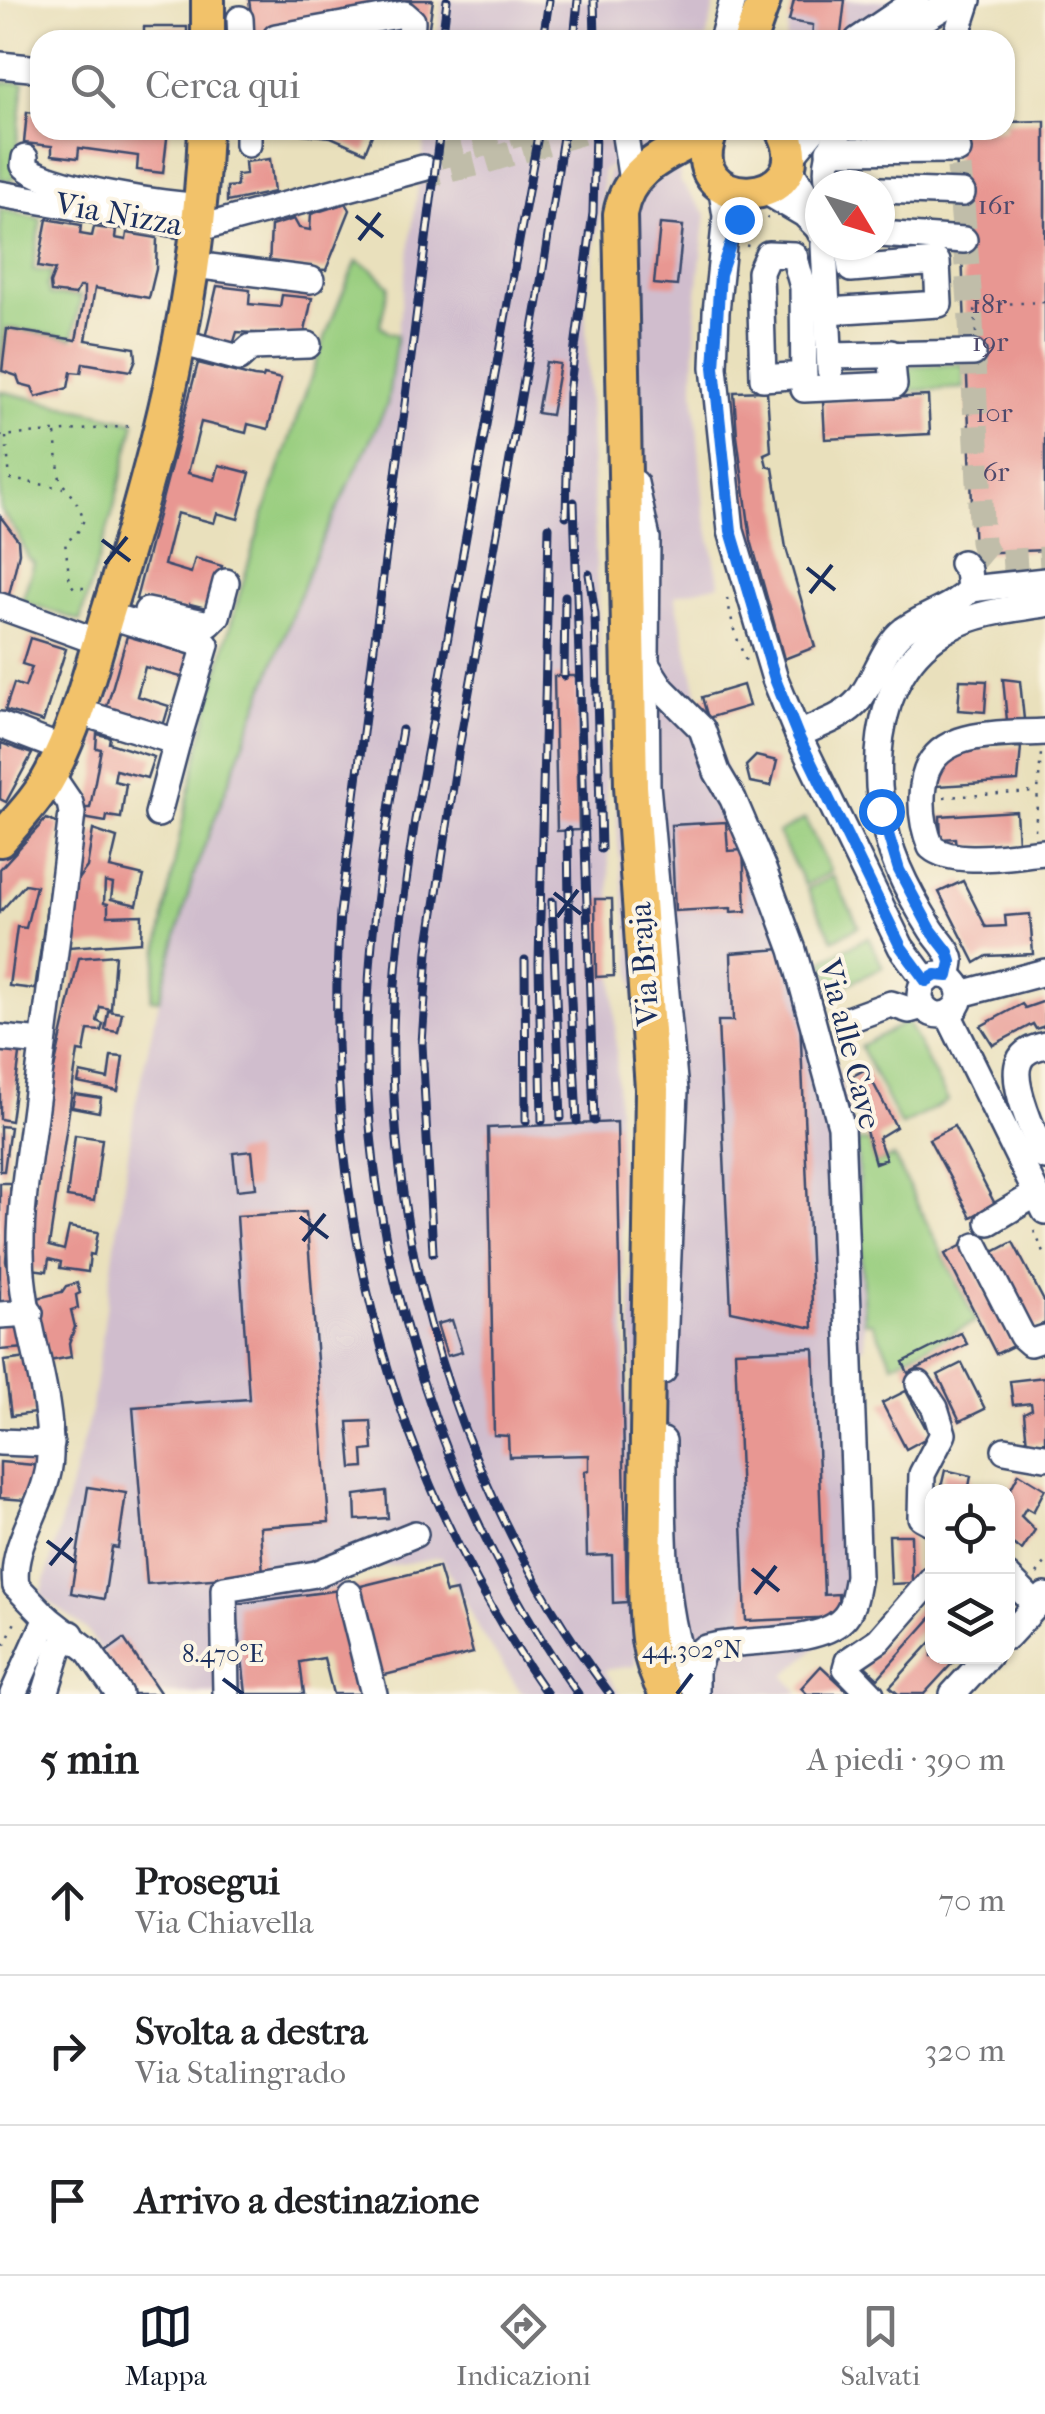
<!DOCTYPE html>
<html lang="it">
<head>
<meta charset="utf-8">
<style>
	:root { --surface:#fff; --page:#f2f2f2; --text:#202124; --muted:#757577; --line:#e0e0e0; --accent:#111827 }
	body { margin:0; font-family:"IM FELL French Canon",serif; background:var(--page); color:var(--text) }
	.controls { position:absolute; right:30px; bottom:30px; display:grid; overflow:hidden; border-radius:20px; box-shadow:0 2px 8px #0004 }
	.controls button { width:90px; height:90px; display:grid; place-items:center; padding:0; border:0; border-bottom:2px solid var(--line); background:var(--surface); color:var(--text); font:50px sans-serif }
	.compass { position:absolute; left:805px; top:170px; width:90px; height:90px; border-radius:50%; background:var(--surface); box-shadow:0 2px 8px #0004; rotate:128deg }
	.stop { position:absolute; width:30px; height:30px; margin:-22px; border:8px solid #1a73e8; border-radius:50%; background:#fff }
	.stop.end { background:#1a73e8; border-color:#fff; box-shadow:0 2px 10px #0008 }
	.list { margin:0; padding:0; list-style:none }
	h2 { display:flex; justify-content:space-between; align-items:center; height:130px; margin:0; padding:0 40px; font-size:42px }
	h2 small { font-size:32px; font-weight:400; color:var(--muted) }
	.list li { display:grid; grid-template-columns:65px 1fr auto; gap:30px; align-items:center; box-sizing:border-box; height:150px; padding:0 40px; border-top:2px solid var(--line) }
	.list b { display:block; font-size:38px; white-space:nowrap }
	.list p { margin:0; font-size:32px; white-space:nowrap; color:var(--muted) }
	.list em { font-size:32px; font-style:normal; color:var(--muted) }
	.icon { flex:none; width:55px; height:55px; fill:none; stroke:currentColor; stroke-width:2; stroke-linecap:round; stroke-linejoin:round }
	.map { position:relative; flex:none; width:1045px; height:1694px; overflow:hidden }
	.search { position:absolute; background:var(--surface); box-shadow:0 2px 8px #0004; left:30px; right:30px; top:30px; height:110px; display:flex; align-items:center; gap:25px; box-sizing:border-box; padding:0 35px; border-radius:30px; color:var(--muted); font-size:38px }
	.sheet { height:580px; background:var(--surface) }
	nav { display:flex; justify-content:space-around; align-items:center; box-sizing:border-box; height:140px; border-top:2px solid var(--line); background:var(--surface); font-size:28px; color:var(--muted) }
	nav a { display:grid; justify-items:center; gap:5px }
	nav .on { color:var(--accent) }
	.map>svg:first-child { display:block }
	.industrial { fill:#d0bdcd }
	.green { fill:#99ce7f; stroke:#5a7e6e; stroke-width:2.5 }
	.building { fill:#e89792 }
	.lines { fill:none; stroke-linecap:round; stroke-linejoin:round }
	.minor-tunnel { stroke:#c0bda9; stroke-width:25; stroke-dasharray:25 12; stroke-linecap:butt }
	.minor-casing { stroke:#3a4a6c; stroke-width:30 }
	.major-casing { stroke:#3a4a6c; stroke-width:38 }
	.path { stroke:#3a4a6c; stroke-width:2.5; stroke-dasharray:2.5 8; stroke-linecap:butt }
	.minor { stroke:#fff; stroke-width:25 }
	.major { stroke:#f2c26a; stroke-width:32 }
	.rail-casing { stroke:#1b2f5e; stroke-width:9 }
	.rail { stroke:#fcf5e5; stroke-width:5; stroke-dasharray:15; stroke-linecap:butt }
	.route { stroke:#1a73e8; stroke-width:12 }
	.ticks { fill:none; stroke:#1b2f5e; stroke-width:4 }
	.labels { text-anchor:middle; dominant-baseline:central; stroke-width:8; stroke-linejoin:round; paint-order:stroke }
	.number-label { font-size:28px; fill:#4e496b }
	.street-label { font-size:32px; fill:#1b2f5e; stroke:#fcf5e5 }
	.ticks-label { font-size:25px; text-anchor:middle; fill:#1b2f5e; stroke:#fcf5e5; stroke-width:8; stroke-linejoin:round; paint-order:stroke }
</style>
</head>
<body>
<div class="map">
<svg width="1045" height="1694" viewBox="0 0 1045 1694">
	<rect width="100%" height="100%" fill="#fcf5e5"/>
	<filter id="ink" filterUnits="userSpaceOnUse"><feTurbulence type="fractalNoise" baseFrequency=".01" numOctaves="2"/><feDisplacementMap in="SourceGraphic" scale="20" xChannelSelector="R" yChannelSelector="G"/><feConvolveMatrix kernelMatrix="1 2 1 2 8 2 1 2 1" color-interpolation-filters="sRGB"/></filter>
	<filter id="wash" filterUnits="userSpaceOnUse"><feTurbulence type="fractalNoise" baseFrequency=".0048" numOctaves="4" result="noise"/><feDisplacementMap in="SourceGraphic" scale="40" xChannelSelector="R" yChannelSelector="G"/><feGaussianBlur stdDeviation="2.25" result="paint"/><feColorMatrix in="noise" values="0 0 0 0 0 0 0 0 0 0 0 0 0 0 0 0 0 1.4 0 .05"/><feComposite in="paint" operator="in"/></filter>
	<g filter="url(#wash)">
		<rect width="100%" height="100%" fill="#e9e0bc"/>
		<g class="industrial">
			<path d="M442,0H716L706,40H437Z"/>
			<path d="M793,0H903L841,35L825,40H786Z"/>
			<path d="M426,130H638L632,132L677,138L680,181L706,214L696,302L694,388L704,509L720,584L675,595L699,701L822,1011L857,1141L865,1345L857,1354L867,1586L819,1645L785,1676L800,1694H649L631,1322L639,1037L618,843L612,650L607,171L616,170L614,140L625,133L612,136V166L603,170V197L585,304L613,954L636,1666L604,1670L621,1694H522L479,1629L441,1557L340,1575L342,1588L237,1604L246,1694H130L86,1629L41,1596L92,1407L135,1105L159,1000L194,874L314,557L387,405Z"/>
		</g>
		<g class="green">
			<path d="M0,82H24L13,181L0,179Z"/>
			<path d="M0,209L41,219L33,270L52,272L47,286L50,295L81,296L73,338L7,328L0,373Z"/>
			<path d="M357,261L373,270L389,286L380,325L388,333L397,335L387,405L314,557L194,874L159,1000L151,999C180,806 226,616 292,432C312,374 331,316 357,261Z"/>
			<path d="M963,364L964,388L906,391L905,367Z"/>
			<path d="M0,391L135,422L113,511L80,621L22,601L34,563L28,558L18,534L0,510Z"/>
			<path d="M805,819L831,872L805,885L778,833Z"/>
			<path d="M833,876L859,926L833,940L807,889Z"/>
			<path d="M868,937L883,967L836,990L822,961Z"/>
			<path d="M907,1022L948,1101L901,1126L860,1046Z"/>
			<path d="M857,1141H869L875,1163L894,1157L976,1321L893,1364L872,1322H864Z"/>
		</g>
		<g id="blocks">
			<g class="building">
				<path d="M249,0H433L427,40H255Z"/>
				<path d="M794,0H845L841,34L812,40L813,25L789,21Z"/>
				<rect x="144" y="27" width="43" height="13"/>
				<path d="M27,112L40,114V130H168L163,173L137,170L138,156L79,148L78,158L52,155V146L24,143Z"/>
				<path d="M1045,121V550L974,553L960,202L954,136L950,130H1005V122Z"/>
				<path d="M302,130H374L365,152L331,137L301,134Z"/>
				<path d="M270,159L274,192L227,202V187L237,186V175L246,174L245,162Z"/>
				<path d="M346,203L350,210L326,270L269,266L271,226L294,219L299,228L310,230L311,214Z"/>
				<path d="M47,219L81,225L80,234L92,236L94,227L116,230L115,238L126,240L127,233L157,238L156,269L149,298L95,288L86,340L135,348L136,359L131,371L83,363L81,373L71,372L68,388L36,397L32,387L20,384L17,376L2,371L7,329L76,340L84,300V287H79L75,295L51,292L50,283L55,270L38,267Z"/>
				<path d="M660,224L683,226L677,286L654,284Z"/>
				<path d="M217,286L250,290L249,304L280,307L282,295L312,298L304,336L237,332L233,345L205,338Z"/>
				<path d="M546,362L560,364L551,415L537,413Z"/>
				<path d="M198,363L254,377L263,378L264,375L281,379L268,429L248,424L246,433L201,422L188,473L215,480L219,465L250,473L238,519L217,513L214,523L177,513L164,565L191,573L195,558L222,566L210,609L190,604L188,613L136,599Z"/>
				<path d="M767,391L771,451L764,454L767,466L773,468L786,548L815,647L784,659L751,540L737,436L734,392Z"/>
				<path d="M928,396L930,434L825,439L823,401Z"/>
				<path d="M0,516L18,540L19,553L9,595L0,592Z"/>
				<path d="M127,636L195,656L188,679L145,667L137,696L169,706L163,726L106,710Z"/>
				<path d="M30,638L66,649L43,722L5,710L14,683L25,687L32,667L22,664Z"/>
				<path d="M554,676H576L579,830L557,831Z"/>
				<path d="M1003,679L1020,681L1025,729L1008,731Z"/>
				<path d="M960,680L987,681L985,712L958,710Z"/>
				<path d="M743,685L749,706L708,718L702,697Z"/>
				<path d="M97,734L110,737L109,743L154,757L147,778L116,770L114,781L126,784L121,818L107,816L106,822L83,818L84,808H90L101,749L96,748Z"/>
				<path d="M1,743L32,754L6,802L0,799Z"/>
				<path d="M1021,747L1018,781L937,786L936,766L955,751Z"/>
				<path d="M756,756L777,761L771,786L750,782L746,766Z"/>
				<path d="M1016,811L1018,843L956,847L955,838L941,839L940,816Z"/>
				<path d="M46,819L59,824L35,989L9,986L17,927L26,928L36,886L25,884L0,912V869Z"/>
				<path d="M726,822L728,851L743,850L746,911L731,912V908L675,911L671,825Z"/>
				<path d="M93,830L117,838L110,868L144,876L137,905L111,899L113,884L105,882L104,903L108,904V916L142,915L141,942L69,947L72,887L87,867Z"/>
				<path d="M963,881L986,927L1006,926L1005,916L1030,914L1033,954L987,956L975,963L939,892Z"/>
				<path d="M595,899H612L614,976L596,977Z"/>
				<path d="M781,949L800,1018L813,1328L731,1311L718,1021H733L731,953Z"/>
				<path d="M115,955L111,1009L100,1007L97,1021L103,1024L101,1031L88,1030L84,1052L78,1051L49,1246L64,1250L69,1227L98,1232L94,1255L90,1254L88,1272L60,1268L61,1262L49,1259L47,1271L31,1269L28,1249L48,1095L79,958Z"/>
				<path d="M1045,1001V1026L1036,1029L1033,1024L993,1045L981,1026L1022,1004L1025,1008Z"/>
				<path d="M108,1011L122,1013L118,1032L105,1030Z"/>
				<path d="M0,1044L21,1047L11,1121L0,1119Z"/>
				<path d="M111,1056L123,1057L118,1091L78,1083L80,1073L108,1079Z"/>
				<path d="M866,1069L896,1127L878,1138L886,1159L875,1163L851,1077Z"/>
				<path d="M75,1094L101,1098L99,1112L72,1107Z"/>
				<path d="M617,1122L627,1602L613,1603L612,1555L587,1556L585,1471L589,1470V1455L509,1457L508,1436L494,1435L488,1128Z"/>
				<path d="M0,1126L10,1127L4,1171H0Z"/>
				<path d="M954,1126L995,1204L971,1217L929,1139Z"/>
				<path d="M75,1135L102,1139L94,1201L67,1197Z"/>
				<path d="M252,1151L256,1188L237,1190L233,1153Z"/>
				<path d="M0,1183H11L6,1261L15,1311L0,1312Z"/>
				<path d="M306,1212L329,1522L260,1527L263,1575L147,1584L133,1407L249,1399L237,1216Z"/>
				<path d="M1013,1242L1045,1303V1323L1029,1331L988,1255Z"/>
				<path d="M963,1245L1013,1346L996,1354L945,1254Z"/>
				<path d="M77,1283L80,1293L76,1295L78,1308L71,1310L75,1327L69,1343L71,1357L49,1361L34,1299L62,1292L66,1286Z"/>
				<path d="M19,1318L26,1348L0,1350V1319Z"/>
				<path d="M452,1320L462,1352L447,1356L437,1324Z"/>
				<path d="M961,1333L967,1344L908,1373L903,1362Z"/>
				<path d="M814,1348L824,1595L838,1594L839,1617L746,1621L735,1351Z"/>
				<path d="M28,1358L35,1413L11,1416L4,1361Z"/>
				<path d="M962,1363L985,1409L960,1421L938,1375Z"/>
				<path d="M1045,1377V1442L1027,1444L1024,1413L1032,1409L1031,1403L1013,1405L1010,1381Z"/>
				<path d="M906,1391L930,1436L906,1449L882,1403Z"/>
				<path d="M371,1421L373,1450L363,1451L364,1467L352,1468L348,1422Z"/>
				<path d="M0,1462L34,1465L38,1472L25,1500L0,1498Z"/>
				<path d="M945,1470L971,1476L968,1492H940Z"/>
				<path d="M1019,1473L1045,1489L1033,1512L1026,1508L1021,1516L1035,1530L1022,1550L1008,1541V1494Z"/>
				<path d="M88,1487L126,1493L118,1548L112,1547L104,1599L71,1593Z"/>
				<path d="M386,1491L388,1518L356,1520L355,1495Z"/>
				<path d="M889,1535H911L912,1583L891,1584Z"/>
				<path d="M438,1567L446,1593L456,1591L473,1653L377,1677L353,1588Z"/>
				<path d="M340,1590L366,1694H333L324,1658L300,1662L304,1694H246L236,1604Z"/>
				<path d="M932,1592V1617L878,1678L865,1666Z"/>
				<path d="M124,1639L161,1694H131L103,1654Z"/>
				<path d="M932,1641V1656H959L924,1694H898L890,1687Z"/>
				<path d="M821,1666L851,1694H807L801,1688Z"/>
			</g>
		</g>
	</g>
	<g filter="url(#ink)">
		<use href="#blocks" fill-opacity="0" stroke="#3a4a6c" stroke-width="2.5"/>
		<g class="lines">
			<g class="minor-tunnel">
				<path d="M534,130L434,158L423,168L436,173L476,164L590,130"/>
				<path d="M956,130L970,302L982,542L985,552L997,562L1045,559"/>
			</g>
			<defs>
				<g id="minor">
					<path d="M240,19L241,40"/>
					<path d="M276,37L404,14L412,21L411,40"/>
					<path d="M722,40L733,0"/>
					<path d="M858,40L917,0"/>
					<path d="M889,40L955,0"/>
					<path d="M955,40L968,0"/>
					<path d="M0,65L40,69"/>
					<path d="M248,130V144"/>
					<path d="M624,130L632,181"/>
					<path d="M829,151L958,150"/>
					<path d="M25,158L24,165C39,186 172,207 202,206"/>
					<path d="M789,159L813,130"/>
					<path d="M788,165L808,198L820,232"/>
					<path d="M721,185L726,216L716,312L714,367L731,531L775,679L798,735L901,947L926,981"/>
					<path d="M829,185C824,164 830,149 840,130"/>
					<path d="M880,190L962,193"/>
					<path d="M765,191L804,214L819,229"/>
					<path d="M0,194L200,228L423,168"/>
					<path d="M880,234L964,240"/>
					<path d="M824,245L830,370"/>
					<path d="M194,265L311,280"/>
					<path d="M828,311L939,304L937,262L851,269L848,245"/>
					<path d="M180,342L239,358L251,347L308,345"/>
					<path d="M830,356L973,353"/>
					<path d="M804,375L763,378L760,272L768,254L794,255L803,287L804,389L894,385L891,353"/>
					<path d="M635,483L647,538L646,664L662,689L702,729L717,772L733,799L763,869L793,950L841,1126L858,1576C855,1591 854,1609 842,1620C815,1647 736,1637 703,1649L696,1671V1694"/>
					<path d="M970,589L1045,581"/>
					<path d="M0,606L99,642"/>
					<path d="M147,611L209,624L217,616L226,582"/>
					<path d="M646,664L647,785L675,1091L663,1371"/>
					<path d="M76,711L177,742L206,645L107,615"/>
					<path d="M0,725L63,749"/>
					<path d="M1045,732C1000,735 930,727 923,786C920,807 923,827 931,847C954,867 1015,854 1045,852"/>
					<path d="M798,735C818,724 842,719 858,701C876,680 882,647 904,630C926,614 952,609 970,589L968,570L962,563"/>
					<path d="M158,814L177,742"/>
					<circle cx="940" cy="995" r="20"/>
					<path d="M948,976C949,974 951,963 951,961C949,949 937,939 931,929C919,910 907,889 898,868C866,793 867,672 949,628C978,612 1013,609 1045,604"/>
					<path d="M961,994L1045,972"/>
					<path d="M948,1014L1045,1211"/>
					<path d="M850,1019L891,1004L909,1010L923,1006"/>
					<path d="M0,1038L43,1042"/>
					<path d="M1045,1045C1034,1048 1023,1051 1019,1062C1010,1083 1035,1137 1045,1157"/>
					<path d="M989,1222L1036,1194"/>
					<path d="M976,1246L1022,1336L1030,1343L1045,1338"/>
					<path d="M0,1315L30,1313"/>
					<path d="M919,1384L935,1408L943,1434L922,1474L921,1517L932,1523"/>
					<path d="M663,1441C663,1516 660,1615 691,1683"/>
					<path d="M0,1442L51,1444"/>
					<path d="M1005,1450L1045,1457"/>
					<path d="M1008,1577L1036,1605"/>
					<path d="M16,1586C9,1542 49,1501 50,1456C52,1386 21,1321 21,1252C20,1202 30,1150 36,1100C48,1005 61,909 72,813L70,803L51,775"/>
					<path d="M16,1586L47,1618L88,1650L119,1694"/>
					<path d="M349,1594L374,1694"/>
					<path d="M1008,1636L1045,1596"/>
					<path d="M13,1694L47,1618"/>
					<path d="M45,1694L59,1649L71,1634"/>
					<path d="M226,1694L224,1589L316,1574L415,1534"/>
					<path d="M871,1694L846,1668L848,1661L879,1640L932,1579"/>
					<path d="M953,1694L988,1656"/>
				</g>
				<g id="major">
					<path d="M208,40V0"/>
					<path d="M750,40L764,0"/>
					<path d="M712,130C674,217 824,210 783,130"/>
					<path d="M0,840C18,819 38,799 51,774C77,726 91,668 107,615C157,457 199,296 205,130"/>
					<path d="M666,1694C644,1656 646,1617 645,1575L652,1089L631,786L620,214C629,163 673,153 712,130"/>
				</g>
			</defs>
			<use href="#minor" class="minor-casing"/>
			<use href="#major" class="major-casing"/>
			<g class="path">
				<path d="M746,220L768,217"/>
				<path d="M747,247L752,220"/>
				<path d="M976,333L975,305L1045,302"/>
				<path d="M55,434L60,480L79,506L84,520L76,535L65,542L70,583L74,588H89"/>
				<path d="M0,436L133,426"/>
				<path d="M6,437L10,479L63,488"/>
				<path d="M727,598L734,630L748,667"/>
				<path d="M944,797L1036,792"/>
				<path d="M1035,830L1041,753"/>
				<path d="M1034,1231L1045,1255"/>
				<path d="M1037,1574L1045,1563"/>
				<path d="M0,1654L16,1620"/>
			</g>
			<use href="#minor" class="minor"/>
			<use href="#major" class="major"/>
			<defs>
				<g id="rail">
					<path d="M594,0L595,40"/>
					<path d="M442,40L447,0"/>
					<path d="M543,40L549,0"/>
					<path d="M574,40L578,0"/>
					<path d="M440,130L340,913C321,1195 383,1461 547,1694"/>
					<path d="M539,130L415,820C403,899 392,976 393,1055C394,1282 474,1513 610,1694"/>
					<path d="M574,502L594,1121"/>
					<path d="M566,516L569,393L593,213L595,130"/>
					<path d="M589,574L595,615L601,849"/>
					<path d="M564,676L565,596"/>
					<path d="M402,730C385,829 369,930 367,1031C362,1254 448,1514 578,1694"/>
					<path d="M568,831L570,980L577,1121"/>
					<path d="M552,901L561,1118"/>
					<path d="M525,960L526,1121"/>
					<path d="M542,1121L539,963L549,527"/>
					<path d="M433,1253L422,1044L428,951L458,754L539,295L564,130"/>
				</g>
			</defs>
			<use href="#rail" class="rail-casing"/>
			<use href="#rail" class="rail"/>
		</g>
	</g>
	<g class="lines" filter="url(#ink)">
		<path class="route" d="M739,219L720,274L714,367L731,531L775,679L798,736L901,947L926,981L936,975L948,976L951,962L948,952L931,930L899,870L881,811"/>
	</g>
	<path class="ticks" d="M356,216L383,237M359,240L380,213M102,540L130,561M105,564L127,537M807,568L835,590M810,593L832,565M554,893L581,914M557,917L578,890M300,1217L328,1238M303,1241L325,1214M47,1541L75,1562M50,1565L72,1538M752,1569L779,1591M755,1594L776,1566M223,1679L243,1694M677,1694L692,1674"/>
	<g class="labels">
		<g class="number-label">
			<text x="996" y="204">16r</text>
			<text x="989" y="303">18r</text>
			<text x="990" y="341">19r</text>
			<text x="994" y="412">10r</text>
			<text x="996" y="471">6r</text>
		</g>
		<g class="street-label">
			<text transform="translate(119 214) rotate(10)">Via Nizza</text>
			<text transform="translate(644 964) rotate(-94)">Via Braja</text>
			<text transform="translate(850 1044) rotate(76)">Via alle Cave</text>
		</g>
	</g>
	<g class="ticks-label">
		<text x="692" y="1658">44.302°N</text>
		<text x="223" y="1662">8.470°E</text>
	</g>
</svg>
<div class="controls">
<button><svg class="icon" aria-label="locate" viewBox="0 0 24 24"><circle cx="12" cy="12" r="6"/><path d="M12 2v4M12 18v4M2 12h4M18 12h4"/></svg></button>
<button><svg class="icon" aria-label="layers" viewBox="0 0 24 24"><path d="M12 4l9 5-9 5-9-5zM3 14l9 5 9-5"/></svg></button>
</div>
<svg class="compass" viewBox="-18 -18 36 36"><path d="M0-13l5 13h-10z" fill="#e53935"/><path d="M0 13l5-13h-10z" fill="#757577"/></svg>
<div class="stop" style="left:881px;top:811px"></div>
<div class="stop end" style="left:739px;top:219px"></div>
<div class="search"><svg class="icon" aria-label="search" viewBox="0 0 24 24"><circle cx="10" cy="10" r="6"/><path d="M15 15l6 6"/></svg>Cerca qui</div>
</div>
<section class="sheet">
<h2>5 min<small>A piedi · 390 m</small></h2>
<ul class="list">
<li><svg class="icon" aria-label="ahead" viewBox="0 0 24 24"><path d="M12 20V5M6 11l6-6 6 6"/></svg><div><b>Prosegui</b><p>Via Chiavella</p></div><em>70 m</em></li>
<li><svg class="icon" aria-label="right" viewBox="0 0 24 24"><path d="M7 20v-9h11M14 6l5 5-5 5"/></svg><div><b>Svolta a destra</b><p>Via Stalingrado</p></div><em>320 m</em></li>
<li><svg class="icon" aria-label="arrive" viewBox="0 0 24 24"><path d="M6 21V4h12l-3 4 3 4H6"/></svg><div><b>Arrivo a destinazione</b></div></li>
</ul>
</section>
<nav>
<a class="on"><svg class="icon" aria-label="map" viewBox="0 0 24 24"><path d="M3 6l6-2 6 2 6-2v14l-6 2-6-2-6 2zM9 4v14M15 6v14"/></svg>Mappa</a>
<a><svg class="icon" aria-label="directions" viewBox="0 0 24 24"><path d="M12 3l9 9-9 9-9-9zM9 14v-3h6M13 9l2 2-2 2"/></svg>Indicazioni</a>
<a><svg class="icon" aria-label="saved" viewBox="0 0 24 24"><path d="M7 4h10v16l-5-4-5 4z"/></svg>Salvati</a>
</nav>
</body>
</html>
